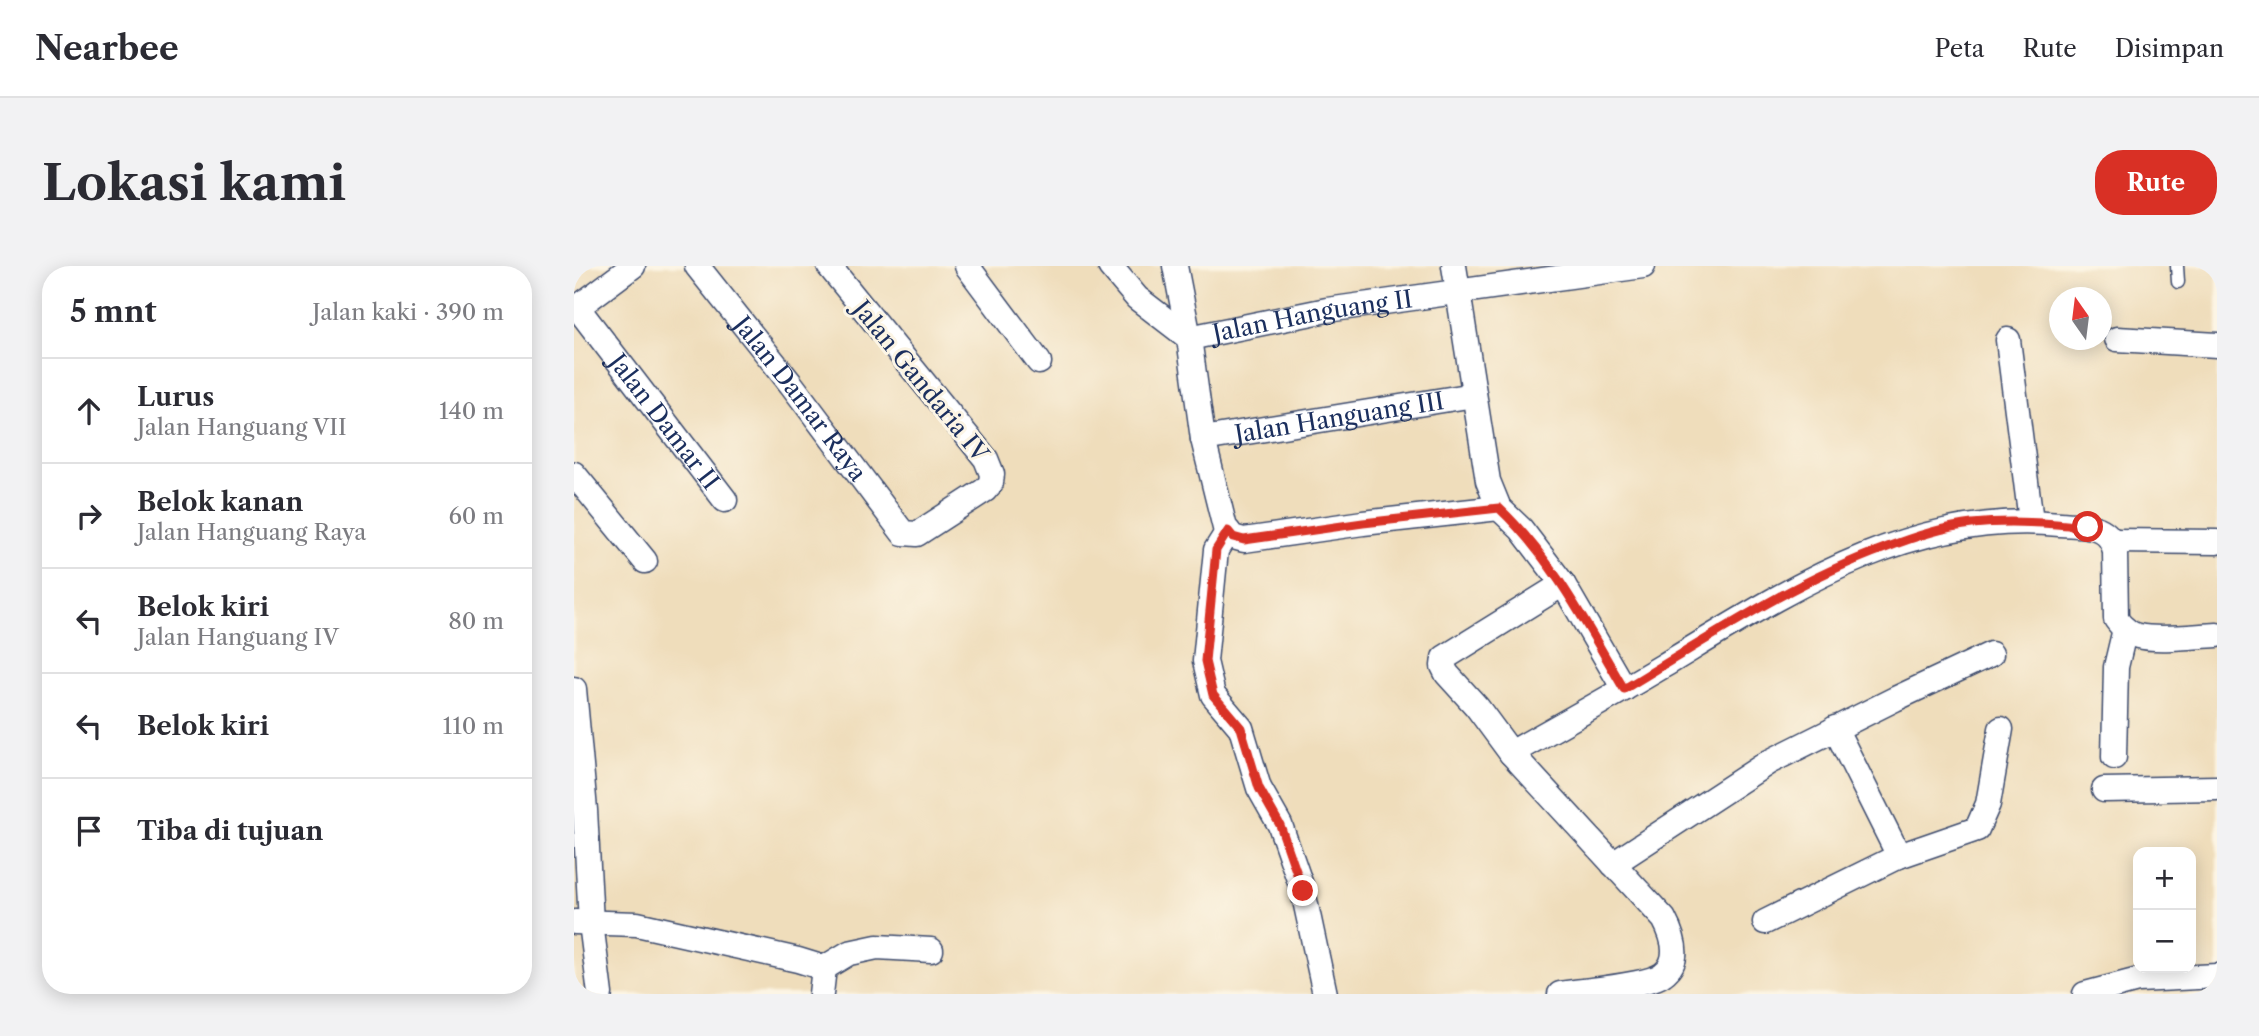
<!DOCTYPE html>
<html lang="id">
<head>
<meta charset="utf-8">
<style>
	:root { --surface:#fff; --page:#f2f2f3; --text:#2b2b33; --muted:#7c7c81; --line:#e1e1e2; --accent:#d93025 }
	body { margin:0; font-family:"Libre Caslon Text",serif; background:var(--page); color:var(--text) }
	.controls { position:absolute; right:21px; bottom:21px; display:grid; overflow:hidden; border-radius:14px; box-shadow:0 4px 18px #0003 }
	.controls button { width:63px; height:63px; display:grid; place-items:center; padding:0; border:0; border-bottom:2px solid var(--line); background:var(--surface); color:var(--text); font:35px sans-serif }
	.compass { position:absolute; left:1475px; top:21px; width:63px; height:63px; border-radius:50%; background:var(--surface); box-shadow:0 4px 18px #0003; rotate:346deg }
	.stop { position:absolute; width:21px; height:21px; margin:-16px; border:5px solid #d93025; border-radius:50%; background:#fff }
	.stop.end { background:#d93025; border-color:#fff; box-shadow:0 2px 7px #0008 }
	.list { margin:0; padding:0; list-style:none }
	h2 { display:flex; justify-content:space-between; align-items:center; height:91px; margin:0; padding:0 28px; font-size:30px }
	h2 small { font-size:23px; font-weight:400; color:var(--muted) }
	.list li { display:grid; grid-template-columns:46px 1fr auto; gap:21px; align-items:center; box-sizing:border-box; height:105px; padding:0 28px; border-top:2px solid var(--line) }
	.list b { display:block; font-size:26px; white-space:nowrap }
	.list p { margin:0; font-size:23px; white-space:nowrap; color:var(--muted) }
	.list em { font-size:23px; font-style:normal; color:var(--muted) }
	.icon { flex:none; width:38px; height:38px; fill:none; stroke:currentColor; stroke-width:2; stroke-linecap:round; stroke-linejoin:round }
	.map { position:relative; flex:none; width:1643px; height:728px; overflow:hidden; border-radius:28px }
	header { display:flex; align-items:center; gap:42px; box-sizing:border-box; height:98px; padding:0 35px; background:var(--surface); border-bottom:2px solid var(--line) }
	header strong { font-size:33px }
	nav { display:flex; gap:38px; margin-inline-start:auto; font-size:24px }
	.intro { display:flex; align-items:center; justify-content:space-between; box-sizing:border-box; height:168px; padding:0 42px }
	h1 { margin:0; font-size:49px }
	.button { padding:18px 32px; border-radius:28px; background:var(--accent); color:#fff; font-size:24px; font-weight:700 }
	main { display:flex; gap:42px; padding:0 42px }
	aside { flex:1; background:var(--surface); border-radius:28px; box-shadow:0 4px 18px #0003 }
	.map>svg:first-child { display:block }
	.lines { fill:none; stroke-linecap:round; stroke-linejoin:round }
	.service-casing { stroke:#3b496c; stroke-width:15 }
	.minor-casing { stroke:#3b496c; stroke-width:27 }
	.service { stroke:#fff; stroke-width:12 }
	.minor { stroke:#fff; stroke-width:24 }
	.route { stroke:#d93025; stroke-width:9 }
	.labels { text-anchor:middle; dominant-baseline:central; stroke-width:6; stroke-linejoin:round; paint-order:stroke }
	.street-label { font-size:24px; fill:#1b2f5e; stroke:#fcf5e5 }
</style>
</head>
<body>
<header>
<strong>Nearbee</strong>
<nav><a>Peta</a><a>Rute</a><a>Disimpan</a></nav>
</header>
<div class="intro"><h1>Lokasi kami</h1><a class="button">Rute</a></div>
<main>
<aside>
<h2>5 mnt<small>Jalan kaki · 390 m</small></h2>
<ul class="list">
<li><svg class="icon" aria-label="ahead" viewBox="0 0 24 24"><path d="M12 20V5M6 11l6-6 6 6"/></svg><div><b>Lurus</b><p>Jalan Hanguang VII</p></div><em>140 m</em></li>
<li><svg class="icon" aria-label="right" viewBox="0 0 24 24"><path d="M7 20v-9h11M14 6l5 5-5 5"/></svg><div><b>Belok kanan</b><p>Jalan Hanguang Raya</p></div><em>60 m</em></li>
<li><svg class="icon" aria-label="left" viewBox="0 0 24 24"><path d="M17 20v-9H6M10 6l-5 5 5 5"/></svg><div><b>Belok kiri</b><p>Jalan Hanguang IV</p></div><em>80 m</em></li>
<li><svg class="icon" aria-label="left" viewBox="0 0 24 24"><path d="M17 20v-9H6M10 6l-5 5 5 5"/></svg><div><b>Belok kiri</b></div><em>110 m</em></li>
<li><svg class="icon" aria-label="arrive" viewBox="0 0 24 24"><path d="M6 21V4h12l-3 4 3 4H6"/></svg><div><b>Tiba di tujuan</b></div></li>
</ul>
</aside>
<div class="map">
<svg width="1643" height="728" viewBox="0 0 1643 728">
	<rect width="100%" height="100%" fill="#fcf5e5"/>
	<filter id="ink" filterUnits="userSpaceOnUse"><feTurbulence type="fractalNoise" baseFrequency=".0143" numOctaves="2"/><feDisplacementMap in="SourceGraphic" scale="14" xChannelSelector="R" yChannelSelector="G"/><feConvolveMatrix kernelMatrix="1 2 1 2 8 2 1 2 1" color-interpolation-filters="sRGB"/></filter>
	<filter id="wash" filterUnits="userSpaceOnUse"><feTurbulence type="fractalNoise" baseFrequency=".00686" numOctaves="4" result="noise"/><feDisplacementMap in="SourceGraphic" scale="28" xChannelSelector="R" yChannelSelector="G"/><feGaussianBlur stdDeviation="1.57" result="paint"/><feColorMatrix in="noise" values="0 0 0 0 0 0 0 0 0 0 0 0 0 0 0 0 0 1.4 0 .05"/><feComposite in="paint" operator="in"/></filter>
	<g filter="url(#wash)">
		<rect width="100%" height="100%" fill="#efddbb"/>
	</g>
	<g filter="url(#ink)">
		<g class="lines">
			<defs>
				<path id="service" d="M1603,0L1604,16"/>
				<g id="minor">
					<path id="s1" d="M123,0L217,118L329,267L343,268L411,224L417,217L418,208L412,193L255,0"/>
					<path d="M393,0L465,96"/>
					<path id="s2" d="M536,0L563,32L615,72L753,44L1069,0"/>
					<path d="M601,0L615,72L629,173L651,262L659,271L670,274L789,257L925,242"/>
					<path d="M880,0L914,215L925,242L947,263L989,318L1050,423"/>
					<path id="s3" d="M3,41L151,234"/>
					<path d="M0,44L59,0"/>
					<path d="M1543,73L1643,79"/>
					<path d="M1434,74L1457,255"/>
					<path id="s4" d="M629,173L900,129"/>
					<path d="M0,208L71,295"/>
					<path d="M654,265L642,284L631,395L639,429L667,462L685,522L706,559L729,625L751,728"/>
					<path d="M1539,275L1643,276"/>
					<path d="M0,423L11,544L17,657L26,728"/>
					<path d="M1261,462L1325,590"/>
					<path d="M937,487C988,458 1039,430 1089,400C1213,325 1335,243 1486,258C1511,260 1535,257 1541,285L1542,353C1547,360 1555,368 1564,370C1585,375 1621,370 1643,369"/>
					<path d="M1540,491L1542,401L1551,363"/>
					<path d="M1530,524L1643,522"/>
					<path d="M1039,598L1195,496L1321,433L1417,388"/>
					<path d="M1,656L63,658L224,694L250,702L247,728"/>
					<path d="M1191,656L1325,590L1403,563L1414,538L1427,463"/>
					<path d="M250,702L275,687L303,681L357,684"/>
					<path d="M986,728C1008,724 1074,720 1089,708C1108,694 1099,670 1090,653L937,487L903,441L873,408L869,400L870,392L989,318"/>
					<path d="M1511,728L1564,714L1643,710"/>
				</g>
			</defs>
			<use href="#service" class="service-casing"/>
			<use href="#minor" class="minor-casing"/>
			<use href="#service" class="service"/>
			<use href="#minor" class="minor"/>
		</g>
	</g>
	<g class="lines" filter="url(#ink)">
		<path class="route" d="M729,625L706,559L685,522L667,462L639,429L631,395L642,284L654,265L659,271L670,274L789,257L925,242C979,293 1013,360 1050,423C1135,372 1218,316 1311,282C1339,271 1369,261 1398,258C1437,254 1475,257 1514,261"/>
	</g>
	<g class="labels">
		<g class="street-label">
			<text stroke="none"><textPath href="#s2" startOffset="233">Jalan Hanguang II</textPath></text>
			<text transform="translate(347 115) rotate(51)">Jalan Gandaria IV</text>
			<text stroke="none"><textPath href="#s1" startOffset="168">Jalan Damar Raya</textPath></text>
			<text stroke="none"><textPath href="#s4" startOffset="138">Jalan Hanguang III</textPath></text>
			<text stroke="none"><textPath href="#s3" startOffset="144">Jalan Damar II</textPath></text>
		</g>
	</g>
</svg>
<div class="controls">
<button>+</button>
<button>−</button>
</div>
<svg class="compass" viewBox="-18 -18 36 36"><path d="M0-13l5 13h-10z" fill="#e53935"/><path d="M0 13l5-13h-10z" fill="#7c7c81"/></svg>
<div class="stop" style="left:1514px;top:261px"></div>
<div class="stop end" style="left:729px;top:625px"></div>
</div>
</main>
</body>
</html>
